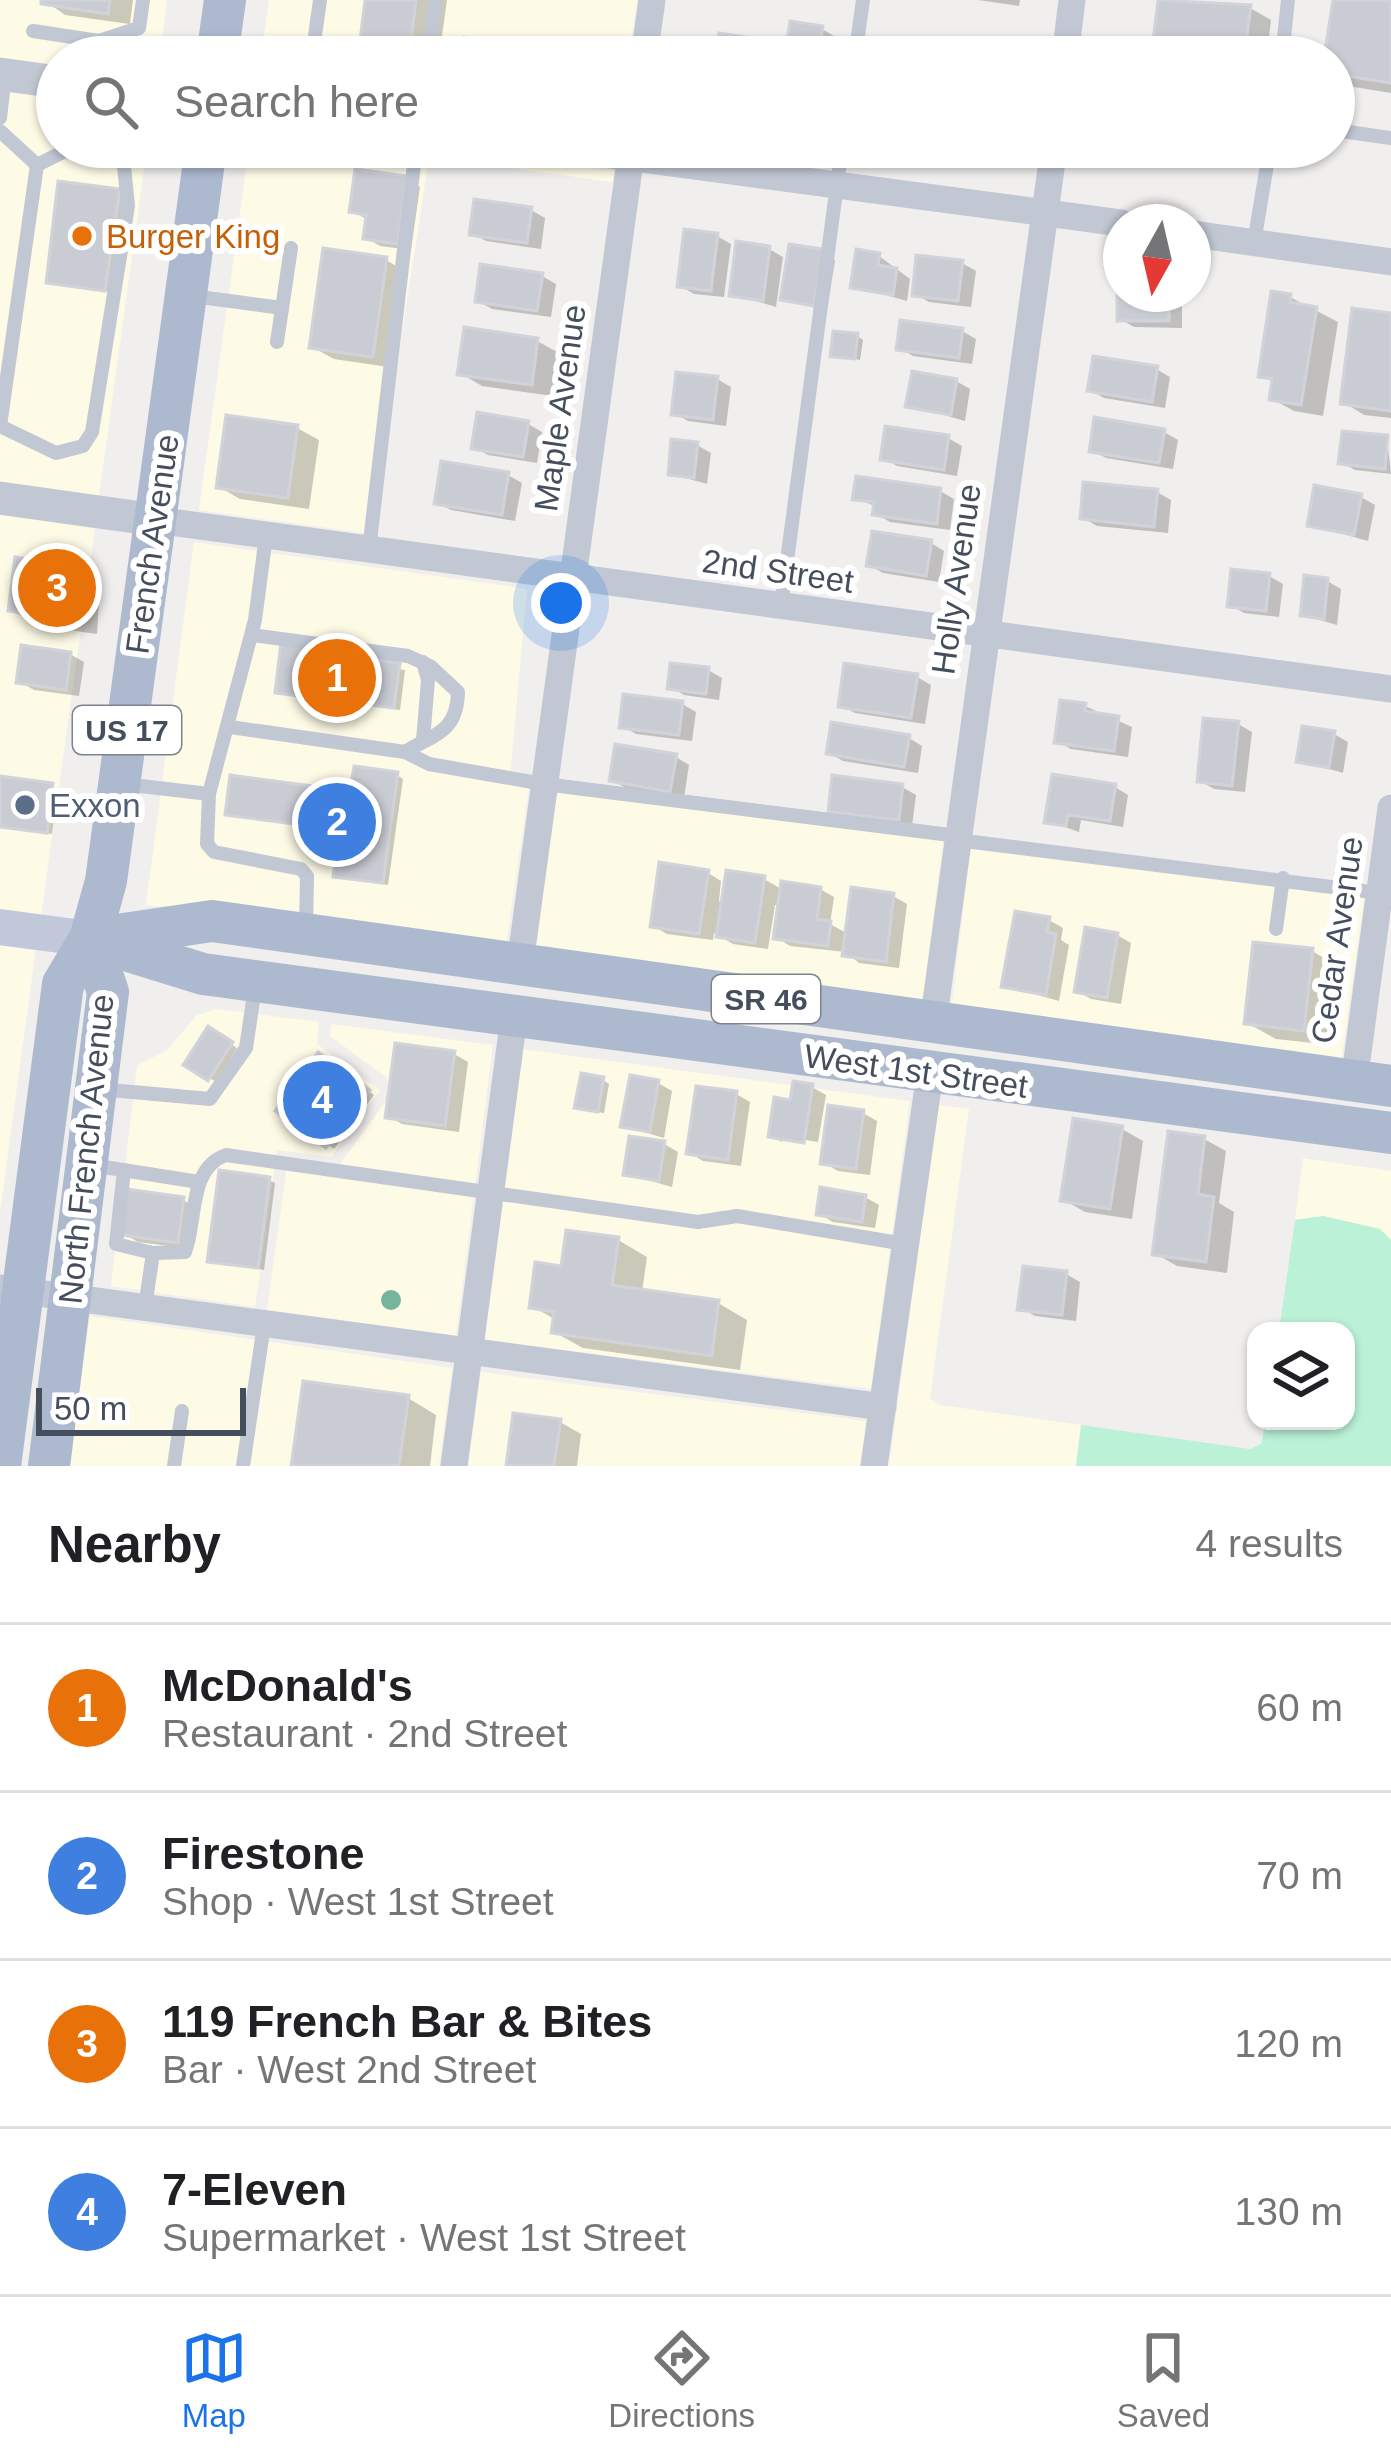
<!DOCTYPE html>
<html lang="en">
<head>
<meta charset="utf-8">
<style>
	:root { --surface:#fff; --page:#f2f2f2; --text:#202124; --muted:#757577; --line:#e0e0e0; --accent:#1a73e8 }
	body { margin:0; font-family:Helvetica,sans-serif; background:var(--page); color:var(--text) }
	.controls { position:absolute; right:36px; bottom:36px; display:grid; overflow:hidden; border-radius:24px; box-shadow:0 3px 9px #0004 }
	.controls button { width:108px; height:108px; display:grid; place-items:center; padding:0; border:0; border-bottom:3px solid var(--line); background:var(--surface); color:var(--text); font:60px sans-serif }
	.compass { position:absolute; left:1103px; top:204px; width:108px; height:108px; border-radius:50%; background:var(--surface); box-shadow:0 3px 9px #0004; rotate:188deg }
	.scale { position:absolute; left:36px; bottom:30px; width:210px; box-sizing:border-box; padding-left:12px; border:6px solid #454e5d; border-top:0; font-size:33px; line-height:42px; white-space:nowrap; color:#454e5d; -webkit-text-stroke:9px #fff; paint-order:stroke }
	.you { position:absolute; left:561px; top:603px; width:42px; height:42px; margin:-30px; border:9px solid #fff; border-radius:50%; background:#1a73e8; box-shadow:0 0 0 18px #1a73e833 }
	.badge { display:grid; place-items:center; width:78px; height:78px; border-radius:50%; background:var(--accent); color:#fff; font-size:39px; font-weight:700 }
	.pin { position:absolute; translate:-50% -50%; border:6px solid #fff; box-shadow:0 3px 12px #0006 }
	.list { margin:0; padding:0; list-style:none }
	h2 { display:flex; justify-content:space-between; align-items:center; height:156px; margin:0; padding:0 48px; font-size:51px }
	h2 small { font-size:39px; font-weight:400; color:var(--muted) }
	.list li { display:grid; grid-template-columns:78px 1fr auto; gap:36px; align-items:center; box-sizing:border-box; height:168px; padding:0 48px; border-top:3px solid var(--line) }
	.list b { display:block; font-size:45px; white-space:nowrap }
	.list p { margin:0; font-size:39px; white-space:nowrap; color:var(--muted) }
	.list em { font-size:39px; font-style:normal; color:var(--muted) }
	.icon { flex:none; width:66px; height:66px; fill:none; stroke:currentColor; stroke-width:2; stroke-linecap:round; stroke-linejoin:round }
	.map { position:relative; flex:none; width:1391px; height:1466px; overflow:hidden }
	.search { position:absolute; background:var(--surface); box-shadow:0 3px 9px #0004; left:36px; right:36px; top:36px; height:132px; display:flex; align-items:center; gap:30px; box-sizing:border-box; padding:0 42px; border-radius:66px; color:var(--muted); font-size:45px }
	.sheet { height:828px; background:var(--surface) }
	nav { display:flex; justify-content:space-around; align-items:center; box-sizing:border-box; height:168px; border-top:3px solid var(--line); background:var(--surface); font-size:33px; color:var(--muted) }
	nav a { display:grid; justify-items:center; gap:6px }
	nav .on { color:var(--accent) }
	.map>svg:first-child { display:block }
	.commercial { fill:#fdfae6 }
	.green { fill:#baf1d7 }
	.shadow { fill:#0003 }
	.building { fill:#caccd4; stroke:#d2d3da; stroke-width:3 }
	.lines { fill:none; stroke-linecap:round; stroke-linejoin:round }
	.service { stroke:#c1c8d4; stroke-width:14 }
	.minor { stroke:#c1c8d4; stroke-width:27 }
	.tertiary { stroke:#c1c8d4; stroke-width:33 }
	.secondary { stroke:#c0c8d9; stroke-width:36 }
	.primary { stroke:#acb9cf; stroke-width:42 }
	.tree { fill:#76b49d }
	.food-dot { fill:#e8710a; stroke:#fff; stroke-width:4.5 }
	.service-dot { fill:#5c6f8a; stroke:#fff; stroke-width:4.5 }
	.labels { text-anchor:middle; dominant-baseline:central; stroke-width:12; stroke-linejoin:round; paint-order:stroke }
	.shield { fill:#fff; stroke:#7d838e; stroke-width:3 }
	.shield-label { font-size:30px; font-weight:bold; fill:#454e5d }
	.food-label { font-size:33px; fill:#c56008; stroke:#fff; text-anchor:start }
	.street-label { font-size:33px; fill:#454e5d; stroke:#fff }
	.service-label { font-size:33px; fill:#4e5e75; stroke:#fff; text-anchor:start }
</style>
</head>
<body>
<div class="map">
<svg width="1391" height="1466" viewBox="0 0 1391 1466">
	<rect width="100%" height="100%" fill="#f1efee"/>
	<g class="commercial">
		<path d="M0,0H167L160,57H57V65L0,58Z"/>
		<path d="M269,0H637L629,57H261Z"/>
		<path d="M0,91L57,98V147H147L99,496L0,482Z"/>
		<path d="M249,147H429L614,171L612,182L429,157L371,534L199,510Z"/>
		<path d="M0,515L95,528L41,916L0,911Z"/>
		<path d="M194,542L527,589L510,777L530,780L505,952L146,905Z"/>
		<path d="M558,784L944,833L922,1007L533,956Z"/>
		<path d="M972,836L1366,886L1341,1063L951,1011Z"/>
		<path d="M0,943L36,948L0,1212Z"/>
		<path d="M216,1009L319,1022L317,1044L380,1090L331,1157L277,1150L255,1307L111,1286L137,1065L167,1050L197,1015Z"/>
		<path d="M331,1024L493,1045L456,1336L267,1310L287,1165L337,1168L391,1094L387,1078L330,1036Z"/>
		<path d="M521,1049L910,1101L871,1389L485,1340Z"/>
		<path d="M938,1105L969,1109L930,1398L940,1405L1081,1425L1076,1466H889Z"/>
		<path d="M1303,1158L1391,1171V1240L1380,1229L1323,1216L1295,1220Z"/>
		<path d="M90,1316L452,1368L439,1466H69Z"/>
		<path d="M481,1372L866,1421L860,1466H468Z"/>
	</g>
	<path class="green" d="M1323,1216L1380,1229L1391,1240V1466H1076L1081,1425L1250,1449L1261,1444L1266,1421H1346V1331H1279L1295,1220Z"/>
	<g class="shadow">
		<path d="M44,0H133L130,24L65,15Z"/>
		<path d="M369,0H447L439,57L389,50L393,57H378L362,48Z"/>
		<path d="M978,0H1020L1019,6Z"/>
		<path d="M1161,0L1250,8L1271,20L1267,57L1178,52L1156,39Z"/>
		<path d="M1336,0H1391V93L1354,87L1334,76V57H1327Z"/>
		<path d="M822,29L836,37L832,57L788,53Z"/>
		<path d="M751,41L765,49L764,57H718Z"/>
		<path d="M957,51L981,54L985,57H956Z"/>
		<path d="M933,147H988L984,159Z"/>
		<path d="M406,179L420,187L411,250L380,246L366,238V219L352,211Z"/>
		<path d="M119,192L125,195L111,292L49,281Z"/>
		<path d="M531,210L545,218L541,249L486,241L472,233Z"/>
		<path d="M717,236L731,244L724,297L694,294L680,286Z"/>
		<path d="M769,249L783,257L776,307L732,294Z"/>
		<path d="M822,252L835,260L827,311L783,299Z"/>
		<path d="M879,256L910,279L907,301L853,286Z"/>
		<path d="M386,260L408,273L395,368L334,359L312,347Z"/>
		<path d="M962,263L976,271L971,307L929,302L915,294Z"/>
		<path d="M542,276L556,284L551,317L492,309L478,301Z"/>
		<path d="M1120,290L1182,298V328L1134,327L1120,319Z"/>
		<path d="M1290,297L1338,322L1323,416L1294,411L1272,399L1275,383L1261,376Z"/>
		<path d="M1391,316V418L1364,415L1343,402Z"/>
		<path d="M962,331L976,339L972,364L913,356L899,348Z"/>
		<path d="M857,336L863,340L860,360L833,355Z"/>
		<path d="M537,341L559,353L553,396L482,386L460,373Z"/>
		<path d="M1156,369L1170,377L1165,408L1104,398L1090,390Z"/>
		<path d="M717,379L731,387L726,426L688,421L674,413Z"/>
		<path d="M956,381L970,389L965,421L909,405Z"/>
		<path d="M528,424L542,432L537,463L488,455L474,447Z"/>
		<path d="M297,428L319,440L309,509L240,499L219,487Z"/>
		<path d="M1164,432L1178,440L1173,469L1106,458L1092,450Z"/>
		<path d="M948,438L962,446L957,476L897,466L883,458Z"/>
		<path d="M1387,438L1391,474L1355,470L1341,462Z"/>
		<path d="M697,445L711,453L707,484L671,474Z"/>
		<path d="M508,475L522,483L515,521L451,510L437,502Z"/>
		<path d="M940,491L954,499L950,530L890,522L876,514L877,507L856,498Z"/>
		<path d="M1157,492L1171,500L1168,533L1097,526L1083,518Z"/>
		<path d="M1361,497L1375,505L1368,541L1310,525Z"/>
		<path d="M931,543L944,551L939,582L883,573L869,565Z"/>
		<path d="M71,568L100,584L97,634L40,626L11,610Z"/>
		<path d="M1269,576L1283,584L1279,617L1244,613L1230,605Z"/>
		<path d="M1327,581L1341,589L1337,625L1303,615Z"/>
		<path d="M311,648L316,656L405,670L400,710L278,692Z"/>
		<path d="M70,654L84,662L79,696L34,690L20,682Z"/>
		<path d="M708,670L722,678L719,700L684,695L670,687Z"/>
		<path d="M917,677L931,685L925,724L855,713L841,705Z"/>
		<path d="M682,704L696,712L692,741L636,734L622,726Z"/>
		<path d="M1085,706L1132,727L1128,757L1071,749L1057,741Z"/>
		<path d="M1238,724L1252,732L1245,792L1214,789L1200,781Z"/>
		<path d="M1334,734L1348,742L1343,773L1300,760Z"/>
		<path d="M909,738L922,746L918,773L843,761L829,753Z"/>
		<path d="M676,757L689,765L684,798L626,788L612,780Z"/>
		<path d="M397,775L403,779L388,885L336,875L342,831L229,813L353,794Z"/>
		<path d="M0,779L58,789L52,834L0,827Z"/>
		<path d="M902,787L916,795L912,826L845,818L831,810Z"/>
		<path d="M1115,787L1128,795L1123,827L1081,820L1079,832L1048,821Z"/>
		<path d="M708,873L721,881L719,901L724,902L764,879L783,890L820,889L834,897L830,924L848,934L893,896L907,904L899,968L859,963L846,952L790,946L777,938L781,906L775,905L768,949L733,944L714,933L713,940L667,934L653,926Z"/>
		<path d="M1049,920L1063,928L1061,940L1069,945L1059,1001L1005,986Z"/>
		<path d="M1117,935L1131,943L1121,1004L1091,999L1077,991Z"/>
		<path d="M1312,951L1341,968L1332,1045L1276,1039L1247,1023Z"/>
		<path d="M209,1030L237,1048L216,1082L187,1064Z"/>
		<path d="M454,1054L468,1062L459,1132L402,1124L388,1116Z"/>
		<path d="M325,1059L374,1095L334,1149L279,1110Z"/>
		<path d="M603,1080L609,1084L604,1113L583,1110Z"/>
		<path d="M658,1083L672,1091L664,1138L624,1126Z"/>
		<path d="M812,1087L826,1095L818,1142L782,1136V1142L771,1136L792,1104Z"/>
		<path d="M736,1094L750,1102L741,1166L703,1161L690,1153Z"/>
		<path d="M863,1113L877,1121L870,1175L838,1171L824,1163Z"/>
		<path d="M1122,1129L1143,1141L1132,1219L1085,1212L1064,1200Z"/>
		<path d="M1204,1139L1226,1151L1219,1203L1234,1212L1227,1273L1177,1266L1156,1254Z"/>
		<path d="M664,1144L678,1152L672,1187L626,1174Z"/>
		<path d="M269,1180L275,1183L264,1270L211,1260Z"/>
		<path d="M865,1197L879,1205L875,1228L833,1222L819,1214Z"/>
		<path d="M183,1200L197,1208L191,1249L138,1242L124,1234Z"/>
		<path d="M618,1240L647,1257L642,1292L718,1303L747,1320L740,1370L583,1348L554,1332L556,1320L532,1306L563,1269Z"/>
		<path d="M1066,1274L1080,1282L1076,1321L1035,1316L1021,1308Z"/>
		<path d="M408,1398L436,1415L430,1466H295Z"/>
		<path d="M560,1422L581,1434L577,1466H509Z"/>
	</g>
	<g class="building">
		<path d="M41,0H110L108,14L41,4Z"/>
		<path d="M365,0H416L409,56L359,49Z"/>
		<path d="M1158,0L1251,5L1245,52L1153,41Z"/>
		<path d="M1333,0H1391V83L1334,74V57H1324Z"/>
		<path d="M790,21L823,26L818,57L785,54Z"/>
		<path d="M719,33L752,38L749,57H715Z"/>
		<path d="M464,37L523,45L521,57H461Z"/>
		<path d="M355,169L407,176L398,244L363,239L366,215L349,212Z"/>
		<path d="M58,181L120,189L105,291L46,283Z"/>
		<path d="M474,199L532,207L527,243L469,235Z"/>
		<path d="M684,229L718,233L711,291L677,287Z"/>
		<path d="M736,241L770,246L763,301L729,296Z"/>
		<path d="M789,244L823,249L814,306L780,300Z"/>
		<path d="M323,248L387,257L373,357L309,348Z"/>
		<path d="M856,249L880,253L878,265L897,268L893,295L850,288Z"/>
		<path d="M916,255L963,260L958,301L912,296Z"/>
		<path d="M480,264L543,273L537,311L475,302Z"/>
		<path d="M1117,287L1121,294H1169V321H1117Z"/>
		<path d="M1271,291L1291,294L1290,302L1317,307L1301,405L1269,400L1272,379L1258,377Z"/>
		<path d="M1352,308L1391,313V411L1340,404Z"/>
		<path d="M900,320L963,328L959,358L896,350Z"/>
		<path d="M464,327L538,338L532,385L457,375Z"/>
		<path d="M833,331L858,333L855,359L830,357Z"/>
		<path d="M1093,356L1158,366L1152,402L1087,391Z"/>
		<path d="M912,371L957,379L951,415L905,407Z"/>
		<path d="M676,372L718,376L713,420L671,415Z"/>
		<path d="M477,412L529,421L523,457L471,449Z"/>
		<path d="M226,415L298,425L288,498L216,488Z"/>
		<path d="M1094,417L1165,429L1159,463L1089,452Z"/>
		<path d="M885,426L949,435L944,470L880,460Z"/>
		<path d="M1342,431L1388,435L1385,469L1338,464Z"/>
		<path d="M671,439L698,442L694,478L668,475Z"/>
		<path d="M441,461L509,472L502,515L434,504Z"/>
		<path d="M856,476L941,488L937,524L872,515L874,502L852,500Z"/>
		<path d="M1083,482L1158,489L1154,527L1080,519Z"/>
		<path d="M1314,485L1362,494L1354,535L1307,526Z"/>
		<path d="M872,531L932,540L926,576L866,566Z"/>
		<path d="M15,557L72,565L69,619L8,611Z"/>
		<path d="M1231,569L1270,573L1266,611L1227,607Z"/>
		<path d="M1304,575L1328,578L1324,619L1300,616Z"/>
		<path d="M281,642L312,645L311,653L400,663L394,708L275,693Z"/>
		<path d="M21,645L71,652L66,690L16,683Z"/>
		<path d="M670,663L709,667L706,694L667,689Z"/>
		<path d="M844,663L918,674L911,718L838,707Z"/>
		<path d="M623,694L683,701L679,735L619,728Z"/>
		<path d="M1060,700L1086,703L1085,711L1119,716L1114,751L1054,743Z"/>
		<path d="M1203,718L1239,721L1232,786L1197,782Z"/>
		<path d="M831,722L910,735L904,767L826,754Z"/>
		<path d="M1302,726L1335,731L1329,768L1296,762Z"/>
		<path d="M615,744L677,754L670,792L609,781Z"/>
		<path d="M354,766L398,772L383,883L333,877L339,830L225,815L230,775L350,791Z"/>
		<path d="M1052,774L1116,784L1110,821L1068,815L1066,826L1044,823Z"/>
		<path d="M832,775L903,784L899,820L828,812Z"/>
		<path d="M0,776L53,783L47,833L0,827Z"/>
		<path d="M659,862L709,870L699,934L650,927Z"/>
		<path d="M726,870L765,876L755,943L716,937Z"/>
		<path d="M781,881L821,887L817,919L831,921L828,946L773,939Z"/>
		<path d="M851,887L894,893L886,962L842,956Z"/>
		<path d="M1015,911L1050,917L1047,932L1056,934L1046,995L1001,987Z"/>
		<path d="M1085,927L1118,933L1107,998L1074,992Z"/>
		<path d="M1253,942L1313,948L1304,1031L1244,1024Z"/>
		<path d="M208,1026L233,1042L208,1081L183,1065Z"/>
		<path d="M395,1043L455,1051L445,1126L385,1118Z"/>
		<path d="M318,1052L370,1090L326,1148L275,1111Z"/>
		<path d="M581,1073L604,1077L598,1112L574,1108Z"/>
		<path d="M630,1075L659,1080L650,1132L620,1127Z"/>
		<path d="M793,1081L813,1084L804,1143L768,1137L774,1097L790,1100Z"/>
		<path d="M696,1086L737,1091L728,1160L686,1154Z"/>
		<path d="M828,1105L864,1110L856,1169L820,1164Z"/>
		<path d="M1073,1118L1123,1126L1110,1209L1060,1201Z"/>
		<path d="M1168,1131L1205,1136L1198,1194L1214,1197L1206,1262L1152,1255Z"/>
		<path d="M629,1136L665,1141L659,1181L623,1175Z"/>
		<path d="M219,1170L270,1177L258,1268L207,1262Z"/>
		<path d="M820,1187L866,1195L862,1222L816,1215Z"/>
		<path d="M127,1189L184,1197L178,1243L121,1235Z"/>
		<path d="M566,1230L619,1237L612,1285L719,1300L712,1356L551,1333L554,1312L529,1308L535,1262L561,1266Z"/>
		<path d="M1023,1266L1067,1271L1062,1315L1017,1310Z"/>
		<path d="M303,1381L409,1395L399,1466H291Z"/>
		<path d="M513,1413L561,1419L554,1466H506Z"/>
	</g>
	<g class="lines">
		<g class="service">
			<path d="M33,31L99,41"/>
			<path d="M313,50L320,0"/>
			<path d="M97,57L99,41L139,28L143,0"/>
			<path d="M428,57L435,0"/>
			<path d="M855,57L863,0"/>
			<path d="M1282,57L1288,0"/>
			<path d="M0,118L5,75"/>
			<path d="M0,131L37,165"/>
			<path d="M1341,131L1391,138"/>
			<path d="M37,165L73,147"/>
			<path d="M1254,243L1270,147"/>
			<path d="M192,296L282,308"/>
			<path d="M277,342L291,248"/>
			<path d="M0,426L56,453L83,446L92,432L128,206L124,166L107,147"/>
			<path d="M0,426L37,165"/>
			<path d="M369,550L416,147"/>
			<path d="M781,606L842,147"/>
			<path d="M252,635L408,656L430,666L458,692C457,733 434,734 405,752"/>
			<path d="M423,662L428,680L423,740"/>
			<path d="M230,727L405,752L429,764L544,784L958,836"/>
			<path d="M124,784L209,794L255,620L266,536"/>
			<path d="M209,794L207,844L214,852L301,869L307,876L306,927"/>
			<path d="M957,840L1379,893"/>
			<path d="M1276,929L1283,878"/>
			<path d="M99,1089L210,1099L246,1048L255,987"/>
			<path d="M91,1165L199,1182"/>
			<path d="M124,1170L116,1244L153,1253L185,1252C197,1221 188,1168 226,1155L698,1222L737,1216L905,1244"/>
			<path d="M145,1307L153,1253"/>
			<path d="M174,1466L182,1411"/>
			<path d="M243,1466L264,1325"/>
		</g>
		<g class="minor">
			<path d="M644,57L652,0"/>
			<path d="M1065,57L1072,0"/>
			<path d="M552,147L1121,223"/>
			<path d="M1193,234L1391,262"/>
			<path d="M156,520L1391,689"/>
			<path d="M520,964L632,147"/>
			<path d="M933,1023L1054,147"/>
			<path d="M1354,1082L1391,808"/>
			<path d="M0,1288L883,1407"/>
			<path d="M454,1466L514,1017"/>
			<path d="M874,1466L930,1073"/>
		</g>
		<g class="tertiary">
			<path d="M0,74L57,82"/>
			<path d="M0,498L156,520"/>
		</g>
		<path class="secondary" d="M0,927L90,939"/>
		<g class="primary">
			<path d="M217,57L225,0"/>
			<path d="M103,937L212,921L1391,1086"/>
			<path d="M90,939L203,974L1391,1133"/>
			<path d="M0,1466L63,984L90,939L106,881L206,147"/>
			<path d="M49,1466L108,992L90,939"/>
		</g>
	</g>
	<circle class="tree" cx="391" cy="1300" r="10"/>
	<circle class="food-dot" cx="82" cy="236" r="12"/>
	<circle class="service-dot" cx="25" cy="805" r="12"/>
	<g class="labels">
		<g class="shield">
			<rect x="73" y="706" width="108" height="48" rx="9"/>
			<rect x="712" y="975" width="108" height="48" rx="9"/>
		</g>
		<g class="shield-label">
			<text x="127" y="730">US 17</text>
			<text x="766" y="999">SR 46</text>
		</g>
		<g class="food-label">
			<text x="106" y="236">Burger King</text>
		</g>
		<g class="street-label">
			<text transform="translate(560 408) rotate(-82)">Maple Avenue</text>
			<text transform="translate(152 544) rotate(-82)">French Avenue</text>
			<text transform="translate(778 571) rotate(8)">2nd Street</text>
			<text transform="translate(956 579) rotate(-82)">Holly Avenue</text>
			<text transform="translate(1337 940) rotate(-82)">Cedar Avenue</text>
			<text transform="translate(916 1071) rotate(8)">West 1st Street</text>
			<text transform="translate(86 1149) rotate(-84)">North French Avenue</text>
		</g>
		<g class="service-label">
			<text x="49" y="805">Exxon</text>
		</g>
	</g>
</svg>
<div class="controls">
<button><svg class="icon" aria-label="layers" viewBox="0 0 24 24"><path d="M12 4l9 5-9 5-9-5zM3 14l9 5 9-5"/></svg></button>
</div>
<svg class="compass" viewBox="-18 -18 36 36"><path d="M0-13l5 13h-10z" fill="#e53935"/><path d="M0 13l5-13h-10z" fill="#757577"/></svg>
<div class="scale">50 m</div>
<div class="you"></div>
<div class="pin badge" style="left:337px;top:678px;background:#e8710a">1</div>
<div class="pin badge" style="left:337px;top:822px;background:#3f7fe0">2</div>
<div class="pin badge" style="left:57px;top:588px;background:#e8710a">3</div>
<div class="pin badge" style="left:322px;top:1100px;background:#3f7fe0">4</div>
<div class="search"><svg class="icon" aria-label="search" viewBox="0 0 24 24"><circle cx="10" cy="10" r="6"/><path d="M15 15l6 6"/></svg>Search here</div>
</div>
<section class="sheet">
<h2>Nearby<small>4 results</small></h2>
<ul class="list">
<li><span class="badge" style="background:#e8710a">1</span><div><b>McDonald's</b><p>Restaurant · 2nd Street</p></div><em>60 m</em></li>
<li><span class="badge" style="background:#3f7fe0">2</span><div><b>Firestone</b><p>Shop · West 1st Street</p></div><em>70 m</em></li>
<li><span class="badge" style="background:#e8710a">3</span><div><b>119 French Bar &amp; Bites</b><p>Bar · West 2nd Street</p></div><em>120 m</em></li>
<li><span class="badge" style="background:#3f7fe0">4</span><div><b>7-Eleven</b><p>Supermarket · West 1st Street</p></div><em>130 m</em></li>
</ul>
</section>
<nav>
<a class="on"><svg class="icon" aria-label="map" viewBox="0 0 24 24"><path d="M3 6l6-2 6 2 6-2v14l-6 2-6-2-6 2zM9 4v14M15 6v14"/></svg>Map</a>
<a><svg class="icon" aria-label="directions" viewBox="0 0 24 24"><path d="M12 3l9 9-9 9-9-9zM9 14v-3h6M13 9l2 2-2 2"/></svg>Directions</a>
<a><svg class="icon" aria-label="saved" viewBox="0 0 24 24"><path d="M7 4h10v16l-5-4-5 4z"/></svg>Saved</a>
</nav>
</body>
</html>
